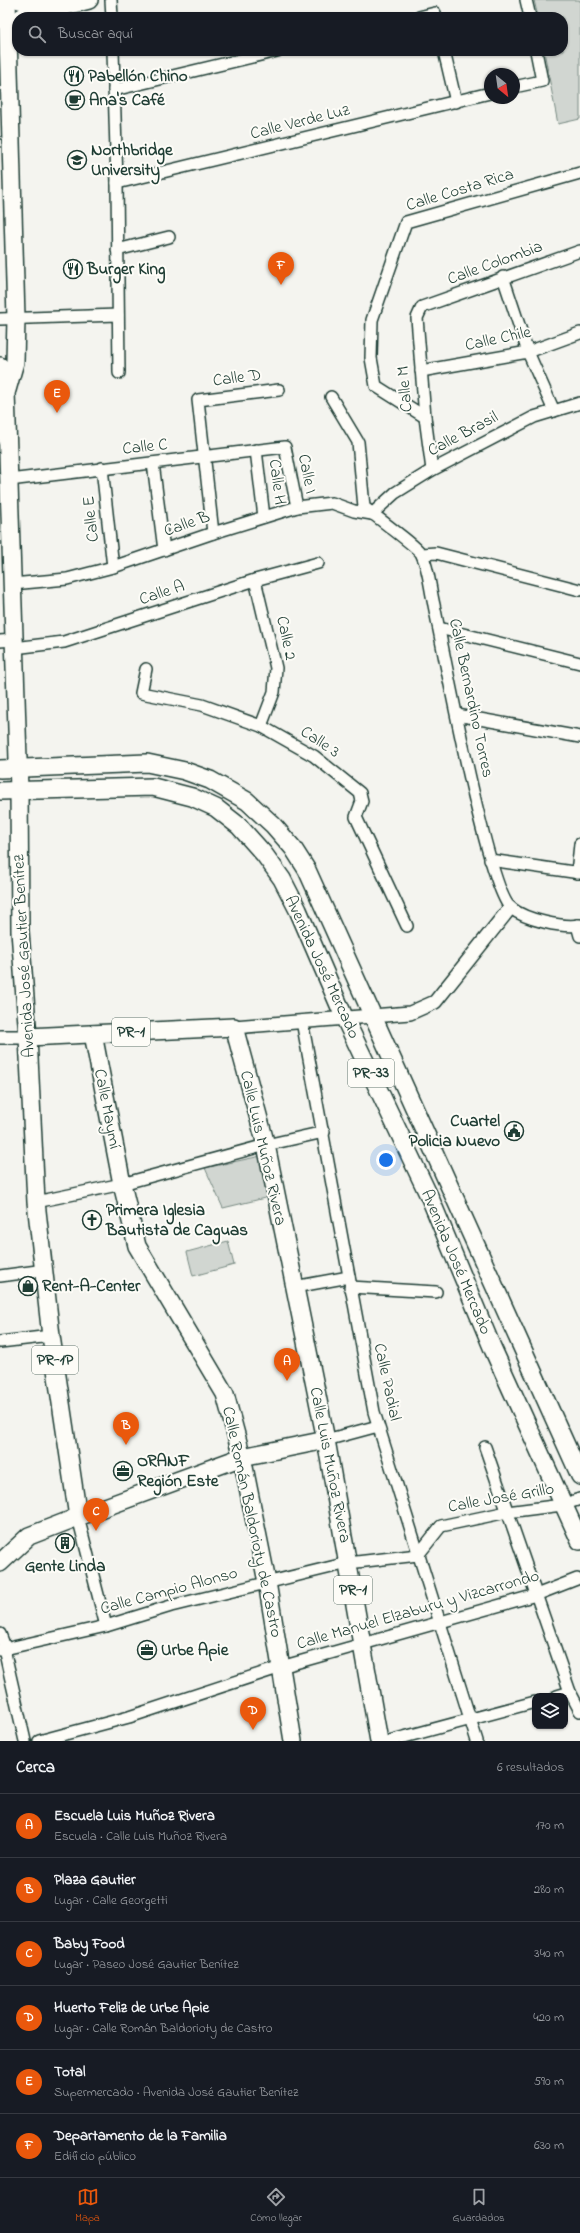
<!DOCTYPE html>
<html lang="es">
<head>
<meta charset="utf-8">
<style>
	:root { --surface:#171b24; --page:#20242c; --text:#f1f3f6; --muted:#9ea1a6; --line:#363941; --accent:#ea580c }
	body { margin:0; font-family:"Indie Flower",sans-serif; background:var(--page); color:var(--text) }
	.controls { position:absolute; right:12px; bottom:12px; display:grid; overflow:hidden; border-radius:8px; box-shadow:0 1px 3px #0004 }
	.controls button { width:36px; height:36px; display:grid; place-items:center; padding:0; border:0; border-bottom:1px solid var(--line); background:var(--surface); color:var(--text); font:20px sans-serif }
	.compass { position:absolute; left:484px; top:68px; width:36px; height:36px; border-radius:50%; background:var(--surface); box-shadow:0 1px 3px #0004; rotate:151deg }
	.you { position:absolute; left:386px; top:1160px; width:14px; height:14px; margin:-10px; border:3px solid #fff; border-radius:50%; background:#1a73e8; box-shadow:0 0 0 6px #1a73e833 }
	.badge { display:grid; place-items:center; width:26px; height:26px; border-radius:50%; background:var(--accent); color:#fff; font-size:13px; font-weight:700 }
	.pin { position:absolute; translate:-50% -33px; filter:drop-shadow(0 1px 2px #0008) }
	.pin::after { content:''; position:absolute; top:21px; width:14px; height:12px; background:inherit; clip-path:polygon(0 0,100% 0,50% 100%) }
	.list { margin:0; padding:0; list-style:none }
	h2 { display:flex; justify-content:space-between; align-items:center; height:52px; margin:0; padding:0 16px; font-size:17px }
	h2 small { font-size:13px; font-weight:400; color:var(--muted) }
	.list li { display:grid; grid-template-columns:26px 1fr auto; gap:12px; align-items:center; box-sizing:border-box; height:64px; padding:0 16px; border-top:1px solid var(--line) }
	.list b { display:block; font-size:15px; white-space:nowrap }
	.list p { margin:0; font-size:13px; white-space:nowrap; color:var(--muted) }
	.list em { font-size:13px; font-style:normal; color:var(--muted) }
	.icon { flex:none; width:22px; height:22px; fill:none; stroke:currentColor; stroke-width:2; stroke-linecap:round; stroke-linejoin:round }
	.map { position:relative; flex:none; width:580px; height:1741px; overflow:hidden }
	.search { position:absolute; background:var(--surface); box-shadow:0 1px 3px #0004; left:12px; right:12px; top:12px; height:44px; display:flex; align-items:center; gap:10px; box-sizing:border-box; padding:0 14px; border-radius:16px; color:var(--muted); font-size:15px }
	.sheet { height:436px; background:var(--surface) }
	nav { display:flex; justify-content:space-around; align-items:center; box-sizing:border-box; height:56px; border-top:1px solid var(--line); background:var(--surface); font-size:11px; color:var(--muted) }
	nav a { display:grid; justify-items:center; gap:2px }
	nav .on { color:var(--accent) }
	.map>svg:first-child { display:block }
	.green { fill:#d1d6d1; stroke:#788a82 }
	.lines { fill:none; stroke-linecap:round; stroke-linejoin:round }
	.minor-casing { stroke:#1f3d34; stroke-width:14 }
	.tertiary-casing { stroke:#1f3d34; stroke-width:16 }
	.primary-casing { stroke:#1f3d34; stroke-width:20 }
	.minor { stroke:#fdfcf7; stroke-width:11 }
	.tertiary { stroke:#fdfcf7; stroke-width:13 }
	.primary { stroke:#fdfcf7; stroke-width:17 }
	.labels { text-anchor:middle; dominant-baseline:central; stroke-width:4; stroke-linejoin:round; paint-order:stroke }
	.shield { fill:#fdfcf7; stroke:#62766e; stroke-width:1 }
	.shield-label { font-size:16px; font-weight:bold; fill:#1f3d34 }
	.poi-label { font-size:17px; font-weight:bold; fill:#1f3d34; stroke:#fdfcf7; text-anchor:start }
	.street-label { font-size:17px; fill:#1f3d34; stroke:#fdfcf7 }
</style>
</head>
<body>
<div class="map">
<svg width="580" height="1741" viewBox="0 0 580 1741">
	<rect width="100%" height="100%" fill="#f4f4ef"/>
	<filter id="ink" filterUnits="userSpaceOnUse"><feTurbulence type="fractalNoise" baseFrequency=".025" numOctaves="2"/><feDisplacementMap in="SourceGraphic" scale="8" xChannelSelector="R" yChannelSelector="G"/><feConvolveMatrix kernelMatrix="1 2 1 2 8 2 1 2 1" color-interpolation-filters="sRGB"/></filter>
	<g filter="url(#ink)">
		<g class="green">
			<path d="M534,0H580V119L558,124L544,51H563V17H538Z"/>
			<path d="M261,1156L269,1197L223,1208L205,1168Z"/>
			<path d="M228,1241L234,1265L193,1276L187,1252Z"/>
		</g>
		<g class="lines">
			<defs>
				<g id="minor">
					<path d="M111,0L112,17"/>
					<path d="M526,0L530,17"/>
					<path d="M419,17L435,13L436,17"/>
					<path d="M113,51L117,183L119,373"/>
					<path d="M444,51L456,102"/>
					<path d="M514,87L542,81L536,51"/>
					<path d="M114,90L277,51"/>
					<path d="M117,183L490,93"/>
					<path d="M117,250L169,237"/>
					<path d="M503,277L528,352L554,411"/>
					<path d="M0,319L118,315"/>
					<path d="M421,371L528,352L580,333"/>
					<path d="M331,397L358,442L364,507C374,515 420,549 422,555C429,569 430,589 434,605C443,648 488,891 511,908C526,920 562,928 580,925"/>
					<path d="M425,417L376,386L371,358L372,320L406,222L580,173"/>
					<path d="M256,450L264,517"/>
					<path d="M153,463L164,550"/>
					<path d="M102,468L113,567"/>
					<path d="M432,470L425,417L417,318L422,307L580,251"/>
					<path d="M9,480L285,447L297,507"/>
					<path d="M372,514L395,493L432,470L534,417L580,403"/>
					<path d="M213,533L198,400L279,390"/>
					<path d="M422,554L436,553L580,590"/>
					<path d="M255,580L276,668L274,692L261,726"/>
					<path d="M12,584L67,579L113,567L213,533L297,507L332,503L354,511L372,514"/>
					<path d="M439,628L580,663"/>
					<path d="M0,641L14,640"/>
					<path d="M14,648L64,642L255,580L318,563"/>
					<path d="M146,669L141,693L202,705L261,726L314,756L360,793L362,801L356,817L407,926"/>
					<path d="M457,715L580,737"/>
					<path d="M490,860L580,873"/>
					<path d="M577,873L580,844"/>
					<path d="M577,925L580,936"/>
					<path d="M302,1021L374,1412L477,1741"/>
					<path d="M36,1202L122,1184L266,1145L324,1132"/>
					<path d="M0,1276L45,1270"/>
					<path d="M294,1287L349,1277"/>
					<path d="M350,1287L436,1292"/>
					<path d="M0,1342L51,1336"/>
					<path d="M326,1440L378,1426"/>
					<path d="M485,1447L570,1692L580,1711"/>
					<path d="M78,1517L106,1626"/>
					<path d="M0,1634L5,1647L4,1649L25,1741"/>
					<path d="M0,1650L106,1626L171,1606L348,1563L418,1555L441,1526L507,1512L562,1505L580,1499"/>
					<path d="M557,1696L570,1692"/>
					<path d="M39,1741L129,1717L281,1667L536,1595L577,1579"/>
					<path d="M389,1741L535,1702"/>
				</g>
				<g id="tertiary">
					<path d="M234,1027L410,1013L435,1002L510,908"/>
					<path d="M0,1037H28"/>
				</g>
				<g id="primary">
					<path d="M7,0L16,318L15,362L7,390"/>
					<path d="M19,0L32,3L53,1"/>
					<path d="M22,17L89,0"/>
					<path d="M0,366L6,392L19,790L20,931L28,1037L36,1202L51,1336L78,1517"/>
					<path d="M0,769L147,763L185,771L210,780L247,801L273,825L293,848L307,870L580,1476"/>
					<path d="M0,791L153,787L192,797L216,808L239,826L264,854L282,879L298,910L345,1019L430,1198L492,1347L580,1541"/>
					<path d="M93,1034L122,1184L137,1246L225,1394L242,1457L267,1582L293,1741"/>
					<path d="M28,1037L234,1027L266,1145L326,1440L379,1741"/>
					<path d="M0,1563L29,1536L78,1517L242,1457L326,1440"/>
				</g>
			</defs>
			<use href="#minor" class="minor-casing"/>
			<use href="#tertiary" class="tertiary-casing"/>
			<use href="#primary" class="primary-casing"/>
			<use href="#minor" class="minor"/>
			<use href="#tertiary" class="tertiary"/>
			<use href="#primary" class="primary"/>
		</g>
	</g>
	<defs>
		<symbol id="restaurant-ring" viewBox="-11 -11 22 22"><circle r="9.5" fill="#fdfcf7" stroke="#1f3d34" stroke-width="1.5"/><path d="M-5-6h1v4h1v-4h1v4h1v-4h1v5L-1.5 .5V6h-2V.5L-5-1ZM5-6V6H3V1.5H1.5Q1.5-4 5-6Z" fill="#1f3d34"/></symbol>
		<symbol id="cafe-ring" viewBox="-11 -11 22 22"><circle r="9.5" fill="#fdfcf7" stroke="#1f3d34" stroke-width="1.5"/><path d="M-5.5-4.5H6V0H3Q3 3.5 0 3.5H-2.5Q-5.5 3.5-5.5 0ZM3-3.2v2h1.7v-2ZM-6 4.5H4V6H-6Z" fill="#1f3d34"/></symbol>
		<symbol id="university-ring" viewBox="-11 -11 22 22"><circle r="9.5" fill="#fdfcf7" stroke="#1f3d34" stroke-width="1.5"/><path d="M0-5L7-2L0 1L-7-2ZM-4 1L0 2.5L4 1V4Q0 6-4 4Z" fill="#1f3d34"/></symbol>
		<symbol id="civic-ring" viewBox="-11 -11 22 22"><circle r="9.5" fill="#fdfcf7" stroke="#1f3d34" stroke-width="1.5"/><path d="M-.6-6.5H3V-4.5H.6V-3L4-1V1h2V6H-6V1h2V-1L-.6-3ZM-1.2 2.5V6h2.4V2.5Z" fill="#1f3d34"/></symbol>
		<symbol id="church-ring" viewBox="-11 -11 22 22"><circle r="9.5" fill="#fdfcf7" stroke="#1f3d34" stroke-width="1.5"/><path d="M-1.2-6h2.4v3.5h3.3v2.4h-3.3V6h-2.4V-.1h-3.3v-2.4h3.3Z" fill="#1f3d34"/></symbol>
		<symbol id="shop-ring" viewBox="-11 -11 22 22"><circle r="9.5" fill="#fdfcf7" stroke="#1f3d34" stroke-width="1.5"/><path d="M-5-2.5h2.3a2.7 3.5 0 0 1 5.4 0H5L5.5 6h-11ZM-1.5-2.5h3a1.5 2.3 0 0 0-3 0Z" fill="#1f3d34"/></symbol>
		<symbol id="office-ring" viewBox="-11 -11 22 22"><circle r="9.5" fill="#fdfcf7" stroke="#1f3d34" stroke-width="1.5"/><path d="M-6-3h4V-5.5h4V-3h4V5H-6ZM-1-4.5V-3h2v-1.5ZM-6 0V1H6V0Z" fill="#1f3d34"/></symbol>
		<symbol id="building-ring" viewBox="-11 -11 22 22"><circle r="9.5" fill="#fdfcf7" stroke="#1f3d34" stroke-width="1.5"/><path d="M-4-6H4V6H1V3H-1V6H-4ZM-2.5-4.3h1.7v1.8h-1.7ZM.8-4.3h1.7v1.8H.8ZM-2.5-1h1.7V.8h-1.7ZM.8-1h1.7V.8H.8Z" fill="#1f3d34"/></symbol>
	</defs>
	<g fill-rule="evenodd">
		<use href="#restaurant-ring" x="63" y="65" width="22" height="22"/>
		<use href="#cafe-ring" x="64" y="89" width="22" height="22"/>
		<use href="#university-ring" x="66" y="149" width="22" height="22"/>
		<use href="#restaurant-ring" x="62" y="258" width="22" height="22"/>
		<use href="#civic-ring" x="503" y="1120" width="22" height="22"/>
		<use href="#church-ring" x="81" y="1209" width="22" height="22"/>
		<use href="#shop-ring" x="17" y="1275" width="22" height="22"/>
		<use href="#office-ring" x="112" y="1460" width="22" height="22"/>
		<use href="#building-ring" x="54" y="1532" width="22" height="22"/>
		<use href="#office-ring" x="136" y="1639" width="22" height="22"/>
	</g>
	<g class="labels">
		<g class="shield">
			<rect x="112" y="1018" width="38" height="28" rx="3"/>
			<rect x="348" y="1059" width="46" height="28" rx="3"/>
			<rect x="32" y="1346" width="46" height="28" rx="3"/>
			<rect x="334" y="1576" width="38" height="28" rx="3"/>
		</g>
		<g class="shield-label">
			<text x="131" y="1032">PR-1</text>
			<text x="371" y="1073">PR-33</text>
			<text x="55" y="1360">PR-1P</text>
			<text x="353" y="1590">PR-1</text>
		</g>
		<g class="poi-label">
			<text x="88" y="76">Pabellón Chino</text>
			<text x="89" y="100">Ana's Café</text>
			<text x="91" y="150">Northbridge<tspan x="91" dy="20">University</tspan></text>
			<text x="87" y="269">Burger King</text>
			<text x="500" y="1121" text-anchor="end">Cuartel<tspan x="500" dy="20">Policia Nuevo</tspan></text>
			<text x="106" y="1210">Primera Iglesia<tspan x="106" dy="20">Bautista de Caguas</tspan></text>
			<text x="42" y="1286">Rent-A-Center</text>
			<text x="137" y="1461">ORANF<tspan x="137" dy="20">Región Este</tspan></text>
			<text x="65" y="1566" text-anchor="middle">Gente Linda</text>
			<text x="161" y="1650">Urbe Apie</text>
		</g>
		<g class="street-label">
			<text transform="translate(300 122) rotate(-14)">Calle Verde Luz</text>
			<text transform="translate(460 190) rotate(-17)">Calle Costa Rica</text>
			<text transform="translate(495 263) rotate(-20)">Calle Colombia</text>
			<text transform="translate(498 339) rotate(-12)">Calle Chile</text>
			<text transform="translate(237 378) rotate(-7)">Calle D</text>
			<text transform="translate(405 389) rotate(-95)">Calle M</text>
			<text transform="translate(463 434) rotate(-28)">Calle Brasil</text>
			<text transform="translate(145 447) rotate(-6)">Calle C</text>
			<text transform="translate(307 474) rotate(79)">Calle I</text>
			<text transform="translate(277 482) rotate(83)">Calle H</text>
			<text transform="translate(91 519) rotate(-96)">Calle E</text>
			<text transform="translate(187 524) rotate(-19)">Calle B</text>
			<text transform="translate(162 593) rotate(-18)">Calle A</text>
			<text transform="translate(286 638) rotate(78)">Calle 2</text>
			<text transform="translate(471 698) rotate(78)">Calle Bernardino Torres</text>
			<text transform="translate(320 742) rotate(34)">Calle 3</text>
			<text transform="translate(24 956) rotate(-93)">Avenida José Gautier Benítez</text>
			<text transform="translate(322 967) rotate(65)">Avenida José Mercado</text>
			<text transform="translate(107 1109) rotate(79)">Calle Maymí</text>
			<text transform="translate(263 1148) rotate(77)">Calle Luis Muñoz Rivera</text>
			<text transform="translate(456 1262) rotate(67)">Avenida José Mercado</text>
			<text transform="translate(387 1382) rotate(78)">Calle Padial</text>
			<text transform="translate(330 1465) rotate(79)">Calle Luis Muñoz Rivera</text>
			<text transform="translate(501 1498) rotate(-10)">Calle José Grillo</text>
			<text transform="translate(252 1522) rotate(78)">Calle Román Baldorioty de Castro</text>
			<text transform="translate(169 1591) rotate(-15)">Calle Campio Alonso</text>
			<text transform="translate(418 1610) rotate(-16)">Calle Manuel Elzaburu y Vizcarrondo</text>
		</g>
	</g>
</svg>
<div class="controls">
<button><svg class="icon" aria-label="layers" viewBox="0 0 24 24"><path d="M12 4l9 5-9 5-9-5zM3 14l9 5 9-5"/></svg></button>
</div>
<svg class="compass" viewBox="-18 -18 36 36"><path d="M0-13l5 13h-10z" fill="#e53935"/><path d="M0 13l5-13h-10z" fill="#9ea1a6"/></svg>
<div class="you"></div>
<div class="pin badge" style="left:287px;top:1381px">A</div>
<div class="pin badge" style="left:126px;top:1445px">B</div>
<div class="pin badge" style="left:96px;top:1531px">C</div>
<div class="pin badge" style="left:253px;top:1730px">D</div>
<div class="pin badge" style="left:57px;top:413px">E</div>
<div class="pin badge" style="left:281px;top:285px">F</div>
<div class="search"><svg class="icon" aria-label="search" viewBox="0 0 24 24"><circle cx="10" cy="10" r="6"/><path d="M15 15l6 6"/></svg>Buscar aquí</div>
</div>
<section class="sheet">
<h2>Cerca<small>6 resultados</small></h2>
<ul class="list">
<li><span class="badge">A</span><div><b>Escuela Luis Muñoz Rivera</b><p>Escuela · Calle Luis Muñoz Rivera</p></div><em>170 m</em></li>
<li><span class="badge">B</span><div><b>Plaza Gautier</b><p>Lugar · Calle Georgetti</p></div><em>280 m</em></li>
<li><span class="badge">C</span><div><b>Baby Food</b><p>Lugar · Paseo José Gautier Benítez</p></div><em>340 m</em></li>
<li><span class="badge">D</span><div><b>Huerto Feliz de Urbe Apie</b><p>Lugar · Calle Román Baldorioty de Castro</p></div><em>420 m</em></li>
<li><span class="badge">E</span><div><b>Total</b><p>Supermercado · Avenida José Gautier Benítez</p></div><em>590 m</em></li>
<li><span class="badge">F</span><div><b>Departamento de la Familia</b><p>Edificio público</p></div><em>630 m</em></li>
</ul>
</section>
<nav>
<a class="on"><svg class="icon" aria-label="map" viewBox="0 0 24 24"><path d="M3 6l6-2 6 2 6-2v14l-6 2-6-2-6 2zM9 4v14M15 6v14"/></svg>Mapa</a>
<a><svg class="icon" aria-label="directions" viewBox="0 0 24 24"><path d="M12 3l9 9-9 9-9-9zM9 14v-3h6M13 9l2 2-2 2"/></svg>Cómo llegar</a>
<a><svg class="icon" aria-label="saved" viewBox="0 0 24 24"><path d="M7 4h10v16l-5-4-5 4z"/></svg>Guardados</a>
</nav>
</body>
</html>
